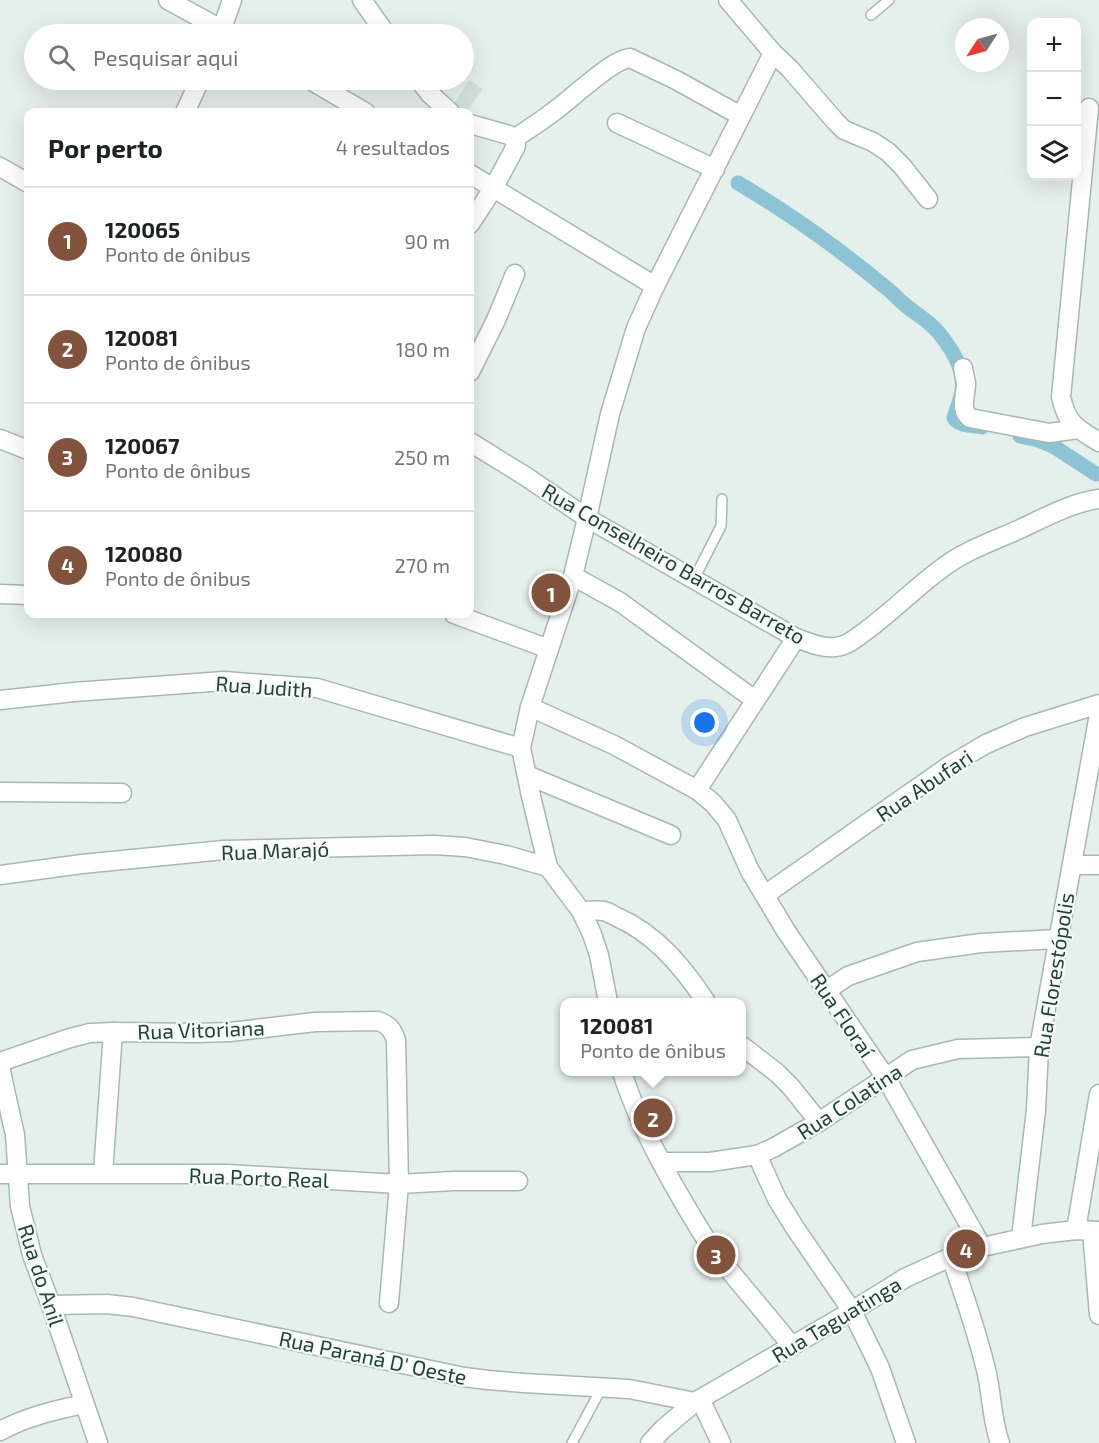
<!DOCTYPE html>
<html lang="pt">
<head>
<meta charset="utf-8">
<style>
	:root { --surface:#fff; --page:#f2f2f2; --text:#202124; --muted:#757577; --line:#e0e0e0; --accent:#81523c }
	body { margin:0; font-family:"Exo 2",sans-serif; background:var(--page); color:var(--text) }
	.controls { position:absolute; right:18px; top:18px; display:grid; overflow:hidden; border-radius:12px; box-shadow:0 6px 24px #0002 }
	.controls button { width:54px; height:54px; display:grid; place-items:center; padding:0; border:0; border-bottom:2px solid var(--line); background:var(--surface); color:var(--text); font:30px sans-serif }
	.compass { position:absolute; left:955px; top:18px; width:54px; height:54px; border-radius:50%; background:var(--surface); box-shadow:0 6px 24px #0002; rotate:234deg }
	.you { position:absolute; left:705px; top:723px; width:21px; height:21px; margin:-15px; border:4px solid #fff; border-radius:50%; background:#1a73e8; box-shadow:0 0 0 9px #1a73e833 }
	.badge { display:grid; place-items:center; width:39px; height:39px; border-radius:50%; background:var(--accent); color:#fff; font-size:20px; font-weight:700 }
	.pin { position:absolute; translate:-50% -50%; border:3px solid #fff; box-shadow:0 2px 6px #0006 }
	.popup { position:absolute; left:560px; top:998px; width:186px; height:78px; box-sizing:border-box; display:grid; place-content:center; border-radius:12px; background:var(--surface); filter:drop-shadow(0 2px 4px #0005); font-size:20px; white-space:nowrap; color:var(--muted) }
	.popup b { font-size:22px; color:var(--text) }
	.popup::after { content:''; position:absolute; left:50%; top:100%; margin-left:-12px; border:12px solid transparent; border-top-color:var(--surface) }
	.list { margin:0; padding:0; list-style:none }
	h2 { display:flex; justify-content:space-between; align-items:center; height:78px; margin:0; padding:0 24px; font-size:26px }
	h2 small { font-size:20px; font-weight:400; color:var(--muted) }
	.list li { display:grid; grid-template-columns:39px 1fr auto; gap:18px; align-items:center; box-sizing:border-box; height:108px; padding:0 24px; border-top:2px solid var(--line) }
	.list b { display:block; font-size:22px; white-space:nowrap }
	.list p { margin:0; font-size:20px; white-space:nowrap; color:var(--muted) }
	.list em { font-size:20px; font-style:normal; color:var(--muted) }
	.icon { flex:none; width:33px; height:33px; fill:none; stroke:currentColor; stroke-width:2; stroke-linecap:round; stroke-linejoin:round }
	.map { position:relative; flex:none; width:1099px; height:1443px; overflow:hidden }
	.search { position:absolute; background:var(--surface); box-shadow:0 6px 24px #0002; left:24px; top:24px; width:450px; height:66px; display:flex; align-items:center; gap:15px; box-sizing:border-box; padding:0 21px; border-radius:33px; color:var(--muted); font-size:22px }
	.panel { position:absolute; background:var(--surface); box-shadow:0 6px 24px #0002; left:24px; top:108px; width:450px; height:510px; border-radius:12px }
	.map>svg:first-child { display:block }
	.built { fill:#d3dfdb }
	.lines { fill:none; stroke-linecap:round; stroke-linejoin:round }
	.canal { stroke:#8cc4d6; stroke-width:15 }
	.service-casing { stroke:#a7b8b3; stroke-width:12 }
	.minor-casing { stroke:#a7b8b3; stroke-width:21 }
	.tertiary-casing { stroke:#a7b8b3; stroke-width:21 }
	.service { stroke:#fff; stroke-width:9 }
	.minor { stroke:#fff; stroke-width:18 }
	.tertiary { stroke:#fff; stroke-width:18 }
	.labels { text-anchor:middle; dominant-baseline:central; stroke-width:4.5; stroke-linejoin:round; paint-order:stroke }
	.street-label { font-size:21px; fill:#23423c; stroke:#f6fbf9 }
</style>
</head>
<body>
<div class="map">
<svg width="1099" height="1443" viewBox="0 0 1099 1443">
	<rect width="100%" height="100%" fill="#e5efeb"/>
	<path class="built" d="M469,80L483,89L467,112H456L451,109Z"/>
	<g class="lines">
		<g class="canal">
			<path d="M738,183C789,213 838,248 884,286C891,291 897,298 904,304C912,311 922,317 930,324C941,333 956,355 960,369C966,389 960,399 954,418C959,426 972,425 982,427"/>
			<path d="M1020,436L1038,440L1053,446L1096,474"/>
		</g>
		<defs>
			<g id="service">
				<path d="M871,15L889,0"/>
				<path d="M694,579L721,526L722,499"/>
				<path d="M572,1443L602,1387"/>
			</g>
			<g id="minor">
				<path d="M168,0L230,34"/>
				<path d="M362,0L386,34"/>
				<path d="M728,0L773,53L790,69L835,121L844,130L873,142L888,152L902,166L928,199"/>
				<path d="M220,34L232,0"/>
				<path d="M773,53L655,286L636,328L610,414L587,518L796,638C808,642 823,649 835,647C848,646 857,637 867,630C894,610 917,586 945,566C967,550 993,541 1018,530C1044,518 1070,503 1099,499"/>
				<path d="M310,80L365,112"/>
				<path d="M419,80L430,94L450,112"/>
				<path d="M1089,108L1061,397C1067,424 1076,428 1099,442"/>
				<path d="M185,112L200,80"/>
				<path d="M617,123L715,169"/>
				<path d="M470,124L509,135L514,139L516,146L494,187L470,224"/>
				<path d="M514,139C527,130 540,122 553,112C569,101 612,59 630,58L676,80L741,116"/>
				<path d="M470,174L655,286"/>
				<path d="M963,368C964,373 965,378 966,383C966,396 959,409 970,418L1049,433L1078,429"/>
				<path d="M470,372L496,320L515,274"/>
				<path d="M573,576L620,602L755,700"/>
				<path d="M0,594L28,595"/>
				<path d="M0,700L74,692L224,681L317,688L521,748"/>
				<path d="M530,707L614,745L697,790L713,803L727,820L750,871L786,931L886,1078L982,1247"/>
				<path d="M527,775L671,835"/>
				<path d="M697,790L796,638"/>
				<path d="M0,792L122,793"/>
				<path d="M1072,865H1099"/>
				<path d="M0,875L82,864L224,850L435,845L465,847L506,855L548,867"/>
				<path d="M765,895L910,793L952,764L986,744L1025,727L1099,704"/>
				<path d="M581,911C588,911 597,910 604,911C608,912 613,915 617,917C656,934 684,968 706,1002"/>
				<path d="M827,990L848,976L917,952L981,943L1057,939"/>
				<path d="M742,1046L777,1073L791,1087L819,1122"/>
				<path d="M0,1062L70,1038L90,1033L113,1032L196,1033L230,1032L315,1022L378,1021C389,1025 392,1029 396,1040L399,1184L389,1303"/>
				<path d="M0,1067L15,1135L20,1206L32,1255L51,1305L98,1443"/>
				<path d="M757,1155L777,1199L795,1228L852,1311L880,1368L906,1443"/>
				<path d="M661,1162H710L757,1155L773,1148L819,1122L912,1060L958,1049L1039,1047"/>
				<path d="M103,1173L113,1032"/>
				<path d="M0,1174H227L399,1184L454,1181H518"/>
				<path d="M1076,1230L1099,1094"/>
				<path d="M1092,1231L1099,1315"/>
				<path d="M1021,1238L1036,1110L1039,1047L1099,714"/>
				<path d="M951,1257C964,1295 978,1334 987,1374C992,1397 992,1421 1000,1443"/>
				<path d="M51,1305L107,1304L133,1307L464,1377L488,1380L524,1383L629,1389L695,1402"/>
				<path d="M700,1399L721,1443"/>
				<path d="M0,1431C26,1417 55,1410 84,1404"/>
			</g>
			<g id="tertiary">
				<path d="M0,167L28,183"/>
				<path d="M0,439L28,450"/>
				<path d="M470,442L525,476L587,518L573,576L530,707L521,748L531,796L548,867L581,911L592,934L599,955L608,1002"/>
				<path d="M454,614L549,649"/>
				<path d="M622,1072C634,1111 653,1148 673,1184C687,1208 700,1232 716,1254C741,1285 767,1315 792,1346"/>
				<path d="M650,1443L663,1429L695,1402L852,1311L905,1278L951,1257L982,1247L1042,1234L1076,1230L1099,1231"/>
			</g>
		</defs>
		<use href="#service" class="service-casing"/>
		<use href="#minor" class="minor-casing"/>
		<use href="#tertiary" class="tertiary-casing"/>
		<use href="#service" class="service"/>
		<use href="#minor" class="minor"/>
		<use href="#tertiary" class="tertiary"/>
	</g>
	<g class="labels">
		<g class="street-label">
			<text transform="translate(674 563) rotate(30)">Rua Conselheiro Barros Barreto</text>
			<text transform="translate(264 686) rotate(4)">Rua Judith</text>
			<text transform="translate(924 785) rotate(-34)">Rua Abufari</text>
			<text transform="translate(275 850) rotate(-2)">Rua Marajó</text>
			<text transform="translate(1053 975) rotate(-81)">Rua Florestópolis</text>
			<text transform="translate(843 1015) rotate(56)">Rua Floraí</text>
			<text transform="translate(201 1029) rotate(-2)">Rua Vitoriana</text>
			<text transform="translate(849 1101) rotate(-33)">Rua Colatina</text>
			<text transform="translate(259 1177) rotate(2)">Rua Porto Real</text>
			<text transform="translate(42 1275) rotate(72)">Rua do Anil</text>
			<text transform="translate(836 1319) rotate(-31)">Rua Taguatinga</text>
			<text transform="translate(373 1357) rotate(12)">Rua Paraná D' Oeste</text>
		</g>
	</g>
</svg>
<div class="controls">
<button>+</button>
<button>−</button>
<button><svg class="icon" aria-label="layers" viewBox="0 0 24 24"><path d="M12 4l9 5-9 5-9-5zM3 14l9 5 9-5"/></svg></button>
</div>
<svg class="compass" viewBox="-18 -18 36 36"><path d="M0-13l5 13h-10z" fill="#e53935"/><path d="M0 13l5-13h-10z" fill="#757577"/></svg>
<div class="you"></div>
<div class="pin badge" style="left:551px;top:593px">1</div>
<div class="pin badge" style="left:653px;top:1118px">2</div>
<div class="popup"><b>120081</b>Ponto de ônibus</div>
<div class="pin badge" style="left:716px;top:1255px">3</div>
<div class="pin badge" style="left:966px;top:1249px">4</div>
<div class="search"><svg class="icon" aria-label="search" viewBox="0 0 24 24"><circle cx="10" cy="10" r="6"/><path d="M15 15l6 6"/></svg>Pesquisar aqui</div>
<section class="panel">
<h2>Por perto<small>4 resultados</small></h2>
<ul class="list">
<li><span class="badge">1</span><div><b>120065</b><p>Ponto de ônibus</p></div><em>90 m</em></li>
<li><span class="badge">2</span><div><b>120081</b><p>Ponto de ônibus</p></div><em>180 m</em></li>
<li><span class="badge">3</span><div><b>120067</b><p>Ponto de ônibus</p></div><em>250 m</em></li>
<li><span class="badge">4</span><div><b>120080</b><p>Ponto de ônibus</p></div><em>270 m</em></li>
</ul>
</section>
</div>
</body>
</html>
